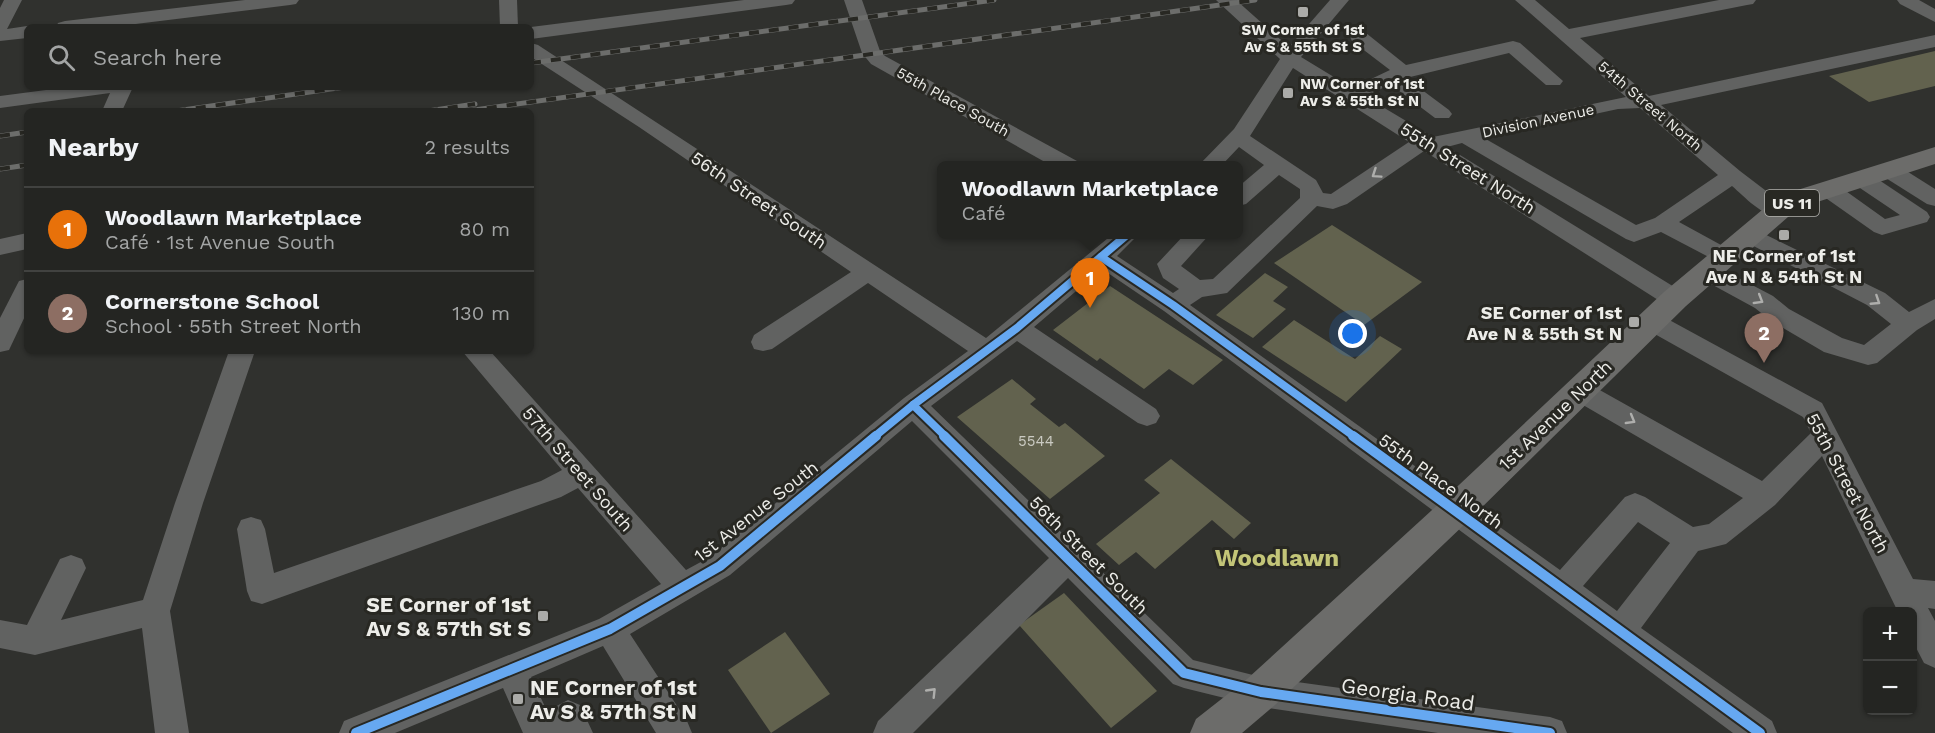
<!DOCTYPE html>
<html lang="en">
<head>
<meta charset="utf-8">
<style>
	:root { --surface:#242522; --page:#30312f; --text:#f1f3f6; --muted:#a3a5a5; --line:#414240; --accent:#d93025 }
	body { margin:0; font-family:"Work Sans",sans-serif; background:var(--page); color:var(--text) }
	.controls { position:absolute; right:18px; bottom:18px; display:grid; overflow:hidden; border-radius:9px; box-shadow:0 2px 4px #0004 }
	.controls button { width:54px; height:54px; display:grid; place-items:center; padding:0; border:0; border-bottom:2px solid var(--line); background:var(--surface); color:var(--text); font:30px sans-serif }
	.you { position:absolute; left:1353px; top:334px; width:21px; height:21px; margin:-15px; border:4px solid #fff; border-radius:50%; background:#1a73e8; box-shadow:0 0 0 9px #1a73e833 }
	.badge { display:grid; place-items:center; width:39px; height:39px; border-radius:50%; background:var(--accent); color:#fff; font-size:20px; font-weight:700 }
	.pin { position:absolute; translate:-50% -50px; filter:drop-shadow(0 2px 3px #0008) }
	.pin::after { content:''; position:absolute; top:32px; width:21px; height:18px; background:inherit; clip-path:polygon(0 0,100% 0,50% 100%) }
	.popup { position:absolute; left:937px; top:161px; width:306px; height:78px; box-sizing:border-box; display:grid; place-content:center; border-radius:9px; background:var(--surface); filter:drop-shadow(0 2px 4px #0005); font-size:20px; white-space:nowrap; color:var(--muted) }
	.popup b { font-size:22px; color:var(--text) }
	.popup::after { content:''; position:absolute; left:50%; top:100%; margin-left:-12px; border:12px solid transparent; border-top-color:var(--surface) }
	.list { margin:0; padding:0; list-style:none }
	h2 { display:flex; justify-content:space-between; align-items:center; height:78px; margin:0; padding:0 24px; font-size:26px }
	h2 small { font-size:20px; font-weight:400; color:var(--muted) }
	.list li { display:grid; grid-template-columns:39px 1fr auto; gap:18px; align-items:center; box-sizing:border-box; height:84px; padding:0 24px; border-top:2px solid var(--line) }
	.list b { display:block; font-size:22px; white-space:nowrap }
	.list p { margin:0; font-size:20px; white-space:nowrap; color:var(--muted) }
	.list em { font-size:20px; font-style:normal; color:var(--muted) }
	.icon { flex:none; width:33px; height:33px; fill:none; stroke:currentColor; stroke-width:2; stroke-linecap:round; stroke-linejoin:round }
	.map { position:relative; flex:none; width:1935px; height:733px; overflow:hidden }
	.search { position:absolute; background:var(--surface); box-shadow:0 2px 4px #0004; left:24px; top:24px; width:510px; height:66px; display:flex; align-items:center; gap:15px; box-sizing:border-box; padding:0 21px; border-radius:9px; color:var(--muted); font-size:22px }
	.panel { position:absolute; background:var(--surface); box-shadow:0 2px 4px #0004; left:24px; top:108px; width:510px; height:246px; border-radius:9px }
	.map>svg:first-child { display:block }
	.building { fill:#62624e }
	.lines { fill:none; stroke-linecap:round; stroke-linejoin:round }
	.minor { fill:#616261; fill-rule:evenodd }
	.major { fill:#6c6c6a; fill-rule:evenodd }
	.rail-casing { stroke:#6c6d6b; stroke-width:5 }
	.rail { stroke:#282823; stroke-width:4; stroke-dasharray:10; stroke-linecap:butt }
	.cycleway-far1-casing { stroke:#282823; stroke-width:12 }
	.cycleway-casing { stroke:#282823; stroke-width:14 }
	.cycleway-far1 { stroke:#66a8f1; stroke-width:8 }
	.cycleway { stroke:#66a8f1; stroke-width:10 }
	.oneway { stroke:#aeaeac }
	.poi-dot { fill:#ababa8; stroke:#282823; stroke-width:2 }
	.labels { text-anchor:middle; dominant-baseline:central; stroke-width:6; stroke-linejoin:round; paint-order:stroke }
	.far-poi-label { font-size:15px; font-weight:bold; fill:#edede9; stroke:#282823 }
	.far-street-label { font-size:15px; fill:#edede9; stroke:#282823 }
	.number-label { font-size:15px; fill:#cacac2 }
	.shield { fill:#282823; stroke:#b2b2ae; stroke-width:1.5 }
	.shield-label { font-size:16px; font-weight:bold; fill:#edede9 }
	.street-label { font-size:18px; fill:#edede9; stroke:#282823 }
	.poi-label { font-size:18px; font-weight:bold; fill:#edede9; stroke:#282823 }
	.near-poi-label { font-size:21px; font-weight:bold; fill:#edede9; stroke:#282823; text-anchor:end }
	.near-street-label { font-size:21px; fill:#edede9; stroke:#282823 }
	.district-label { font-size:24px; font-weight:bold; fill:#c3c578; stroke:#282823 }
</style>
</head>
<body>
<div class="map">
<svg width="1935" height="733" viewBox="0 0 1935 733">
	<rect width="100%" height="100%" fill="#30312e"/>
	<g class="building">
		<path d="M1935,51V86L1869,102L1829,76Z"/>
		<path d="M1332,225L1422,282L1364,325L1274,263Z"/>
		<path d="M1265,273L1288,287L1273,301L1286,309L1253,338L1216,315Z"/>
		<path d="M1110,286L1223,360L1193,385L1169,369L1144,389L1100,358L1097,361L1053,330Z"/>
		<path d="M1294,320L1355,359L1380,336L1402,349L1346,402L1262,347Z"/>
		<path d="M1012,379L1036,399L1030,404L1059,427L1065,423L1105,456L1050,499L957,417Z"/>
		<path d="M1171,459L1251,523L1234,539L1212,520L1155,569L1136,552L1119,565L1096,544L1160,493L1144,480Z"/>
		<path d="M1064,593L1157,691L1111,728L1019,625Z"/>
		<path d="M785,632L830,694L771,733L728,670Z"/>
	</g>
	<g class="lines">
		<g class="minor">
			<path d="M4,0H22L7,29L27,26L29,27H27V38L0,41V8Z"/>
			<path d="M245,0H299L296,4L290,5L111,27H56L58,23L65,21Z"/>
			<path d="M499,0H517L518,27H500Z"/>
			<path d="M744,0H795L792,4L786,5L531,39V27Z"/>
			<path d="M844,0H862L880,51L885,56L1077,161L1079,166H1052L871,64L862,53Z"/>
			<path d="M1216,0H1236L1289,47L1330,0H1349L1301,57L1352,88L1390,70L1352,41L1350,37L1352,33H1366L1406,65L1513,41L1520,43L1563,81L1560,85H1546L1509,53L1406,78L1449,110L1452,114L1449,118H1435L1390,84L1366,97L1433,137L1626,97L1515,0H1535L1569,29L1719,0H1756L1753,4L1747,5L1580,38L1649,96L1935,35V47L1661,105L1740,171L1786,206L1789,211L1786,216C1766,221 1746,198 1732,186L1679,222L1732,251L1736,257L1732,263L1724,265L1661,232L1634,242L1626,239L1462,143L1447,147L1684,293L1687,299L1684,305L1675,308L1666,305L1424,151L1347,204L1333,209L1317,206L1227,293L1202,297L1190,305L1560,570L1625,497L1635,493L1645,497L1693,527L1709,524L1743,498L1571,398L1567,391L1571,384L1580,381L1589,384L1762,481L1811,433L1803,417L1644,328L1641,322L1644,316L1653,313L1662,316L1822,403L1913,579L1935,581V609L1928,608L1935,621V668L1924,663L1912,640V612H1898L1822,456L1775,505L1726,544L1698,551L1641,628L1772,721L1777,733H1733L1164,311L1102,269L1034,327L1156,409L1160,416L1156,423L1147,426L1138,423L1017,341L931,406L1193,660L1261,677L1550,717L1562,721L1567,733H1438L1261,707L1184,688L1173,684L1068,578L913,733H873L878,721L1049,558L912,421L730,575L630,634L687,721L692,733H656L603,646L531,677L547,711L568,700L580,705L593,733H523L503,688L395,733H339L344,721L599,619L661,584L578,488L561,497L262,604L251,601L247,591L237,529L241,520L251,517L261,520L265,529L274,573L541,481L562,470L462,351H490L686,570L710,557L904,398L968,351L868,283L772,349L763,351L754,349L751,342L754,335L851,272L639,127L531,57V43L538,45L986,338L1113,234H1139L1117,256L1173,293L1179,289L1163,278L1157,264L1185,234H1210L1181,266L1200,280L1213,279L1300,198V189L1279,175L1246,204L1238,206V187L1264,165L1239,147L1221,166H1198L1234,129L1280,59ZM1293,68L1409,142L1331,194L1323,193L1316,180L1250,136ZM1640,108L1718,175L1655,218L1636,225L1484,138L1618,109ZM1638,522L1670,543L1617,611L1583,586Z"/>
			<path d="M1897,0H1919L1935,9V22L1900,4Z"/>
			<path d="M69,87H133L122,111H102L110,93L0,108V96Z"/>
			<path d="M1889,163L1897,165L1935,189V206L1927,204L1881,175L1878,170L1881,165Z"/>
			<path d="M1862,172L1870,174L1927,212L1930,217L1927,222L1882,235L1874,232L1820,194L1817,189L1820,184L1828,182L1836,184L1885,219L1900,215L1854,184L1851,179L1854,174Z"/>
			<path d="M1750,227L1885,293L1909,312L1935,299V319L1917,330L1877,363L1868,365L1824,352L1771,321L1755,308L1700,278L1696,272L1700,266L1708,264L1716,266L1773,296L1789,309L1842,338L1864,345L1891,324L1867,305L1742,240L1739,235L1742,230Z"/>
			<path d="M27,233V249L0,255V239Z"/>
			<path d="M27,279V312L9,350L0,352V318L19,281Z"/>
			<path d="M229,351H255L203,503L170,611L189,733H155L142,628L35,655L0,648V620L27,625L60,559L71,555L82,559L86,568L61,620L143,600L175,503Z"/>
		</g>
		<path class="major" d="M1935,147V164L1811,204L1788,217L1686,306L1467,522L1275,705L1242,733H1190L1196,719L1247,679L1443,500L1664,292L1768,205L1791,192Z"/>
		<defs>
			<g id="rail">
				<path d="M531,63L994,0"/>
				<path d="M176,111L345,87"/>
				<path d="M428,111L475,104"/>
				<path d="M467,111L1255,0"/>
				<path d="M0,136L27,132"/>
				<path d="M0,169L27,165"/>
			</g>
		</defs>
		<use href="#rail" class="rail-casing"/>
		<use href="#rail" class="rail"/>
		<defs>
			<g id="cycleway-far1">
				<path d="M1101,257L1173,305L1355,437"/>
				<path d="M913,405L946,437"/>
				<path d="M874,437L913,405L1017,328L1128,234"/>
			</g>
			<g id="cycleway">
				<path d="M944,436L1184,673L1261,692L1550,733"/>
				<path d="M1353,436L1760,733"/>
				<path d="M356,733L610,629L720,566L876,436"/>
			</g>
		</defs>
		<use href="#cycleway-far1" class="cycleway-far1-casing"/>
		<use href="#cycleway" class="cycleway-casing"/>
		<use href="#cycleway-far1" class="cycleway-far1"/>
		<use href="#cycleway" class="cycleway"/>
	</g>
	<defs><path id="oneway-chevron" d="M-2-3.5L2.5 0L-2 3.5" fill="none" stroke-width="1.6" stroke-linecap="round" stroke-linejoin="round" transform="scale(1.5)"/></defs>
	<g class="oneway">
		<use href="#oneway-chevron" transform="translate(1376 174) rotate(146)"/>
		<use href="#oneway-chevron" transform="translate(1759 300) rotate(31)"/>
		<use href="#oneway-chevron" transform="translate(1876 301) rotate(33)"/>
		<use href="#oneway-chevron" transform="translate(1631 420) rotate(30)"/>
		<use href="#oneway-chevron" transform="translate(932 692) rotate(-46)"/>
	</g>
	<g class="poi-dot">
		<rect x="1297" y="6" width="12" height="12" rx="3"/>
		<rect x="1282" y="87" width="12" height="12" rx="3"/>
		<rect x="1778" y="229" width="12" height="12" rx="3"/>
		<rect x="1628" y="316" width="12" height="12" rx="3"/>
		<rect x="537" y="610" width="12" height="12" rx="3"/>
		<rect x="512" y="693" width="12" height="12" rx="3"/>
	</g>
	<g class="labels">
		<g class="far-poi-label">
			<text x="1303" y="30">SW Corner of 1st<tspan x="1303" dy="17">Av S &amp; 55th St S</tspan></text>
			<text x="1300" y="84" text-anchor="start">NW Corner of 1st<tspan x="1300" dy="17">Av S &amp; 55th St N</tspan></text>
		</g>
		<g class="far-street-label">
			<text transform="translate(953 102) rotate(29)">55th Place South</text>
			<text transform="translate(1650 106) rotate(40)">54th Street North</text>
			<text transform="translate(1538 121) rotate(-12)">Division Avenue</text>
		</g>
		<g class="number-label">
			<text x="1036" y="441">5544</text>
		</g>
		<rect class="shield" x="1765" y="190" width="54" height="26" rx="4.5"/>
		<g class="shield-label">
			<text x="1792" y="203">US 11</text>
		</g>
		<g class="street-label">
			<text transform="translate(1468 168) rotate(32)">55th Street North</text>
			<text transform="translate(759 200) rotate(34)">56th Street South</text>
			<text transform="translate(1555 415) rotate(-44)">1st Avenue North</text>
			<text transform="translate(578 469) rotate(49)">57th Street South</text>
			<text transform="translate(1441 481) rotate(36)">55th Place North</text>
			<text transform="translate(1848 483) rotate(62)">55th Street North</text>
			<text transform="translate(756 511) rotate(-38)">1st Avenue South</text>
			<text transform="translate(1089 555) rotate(45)">56th Street South</text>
		</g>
		<g class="poi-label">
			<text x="1784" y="255">NE Corner of 1st<tspan x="1784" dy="21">Ave N &amp; 54th St N</tspan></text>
			<text x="1622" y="312" text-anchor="end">SE Corner of 1st<tspan x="1622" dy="21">Ave N &amp; 55th St N</tspan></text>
		</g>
		<g class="near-poi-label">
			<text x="531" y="604">SE Corner of 1st<tspan x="531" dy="24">Av S &amp; 57th St S</tspan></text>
			<text x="530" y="687" text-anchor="start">NE Corner of 1st<tspan x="530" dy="24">Av S &amp; 57th St N</tspan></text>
		</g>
		<g class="near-street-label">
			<text transform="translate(1408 694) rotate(8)">Georgia Road</text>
		</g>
		<g class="district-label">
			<text x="1277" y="558">Woodlawn</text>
		</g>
	</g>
</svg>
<div class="controls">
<button>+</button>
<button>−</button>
</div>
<div class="you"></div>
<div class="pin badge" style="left:1090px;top:308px;background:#e8710a">1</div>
<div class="popup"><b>Woodlawn Marketplace</b>Café</div>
<div class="pin badge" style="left:1764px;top:363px;background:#8d6e63">2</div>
<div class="search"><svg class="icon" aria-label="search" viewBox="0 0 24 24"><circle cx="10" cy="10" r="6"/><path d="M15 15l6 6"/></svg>Search here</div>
<section class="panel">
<h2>Nearby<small>2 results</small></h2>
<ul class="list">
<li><span class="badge" style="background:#e8710a">1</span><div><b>Woodlawn Marketplace</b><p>Café · 1st Avenue South</p></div><em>80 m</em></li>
<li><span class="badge" style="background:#8d6e63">2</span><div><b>Cornerstone School</b><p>School · 55th Street North</p></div><em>130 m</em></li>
</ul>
</section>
</div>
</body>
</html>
